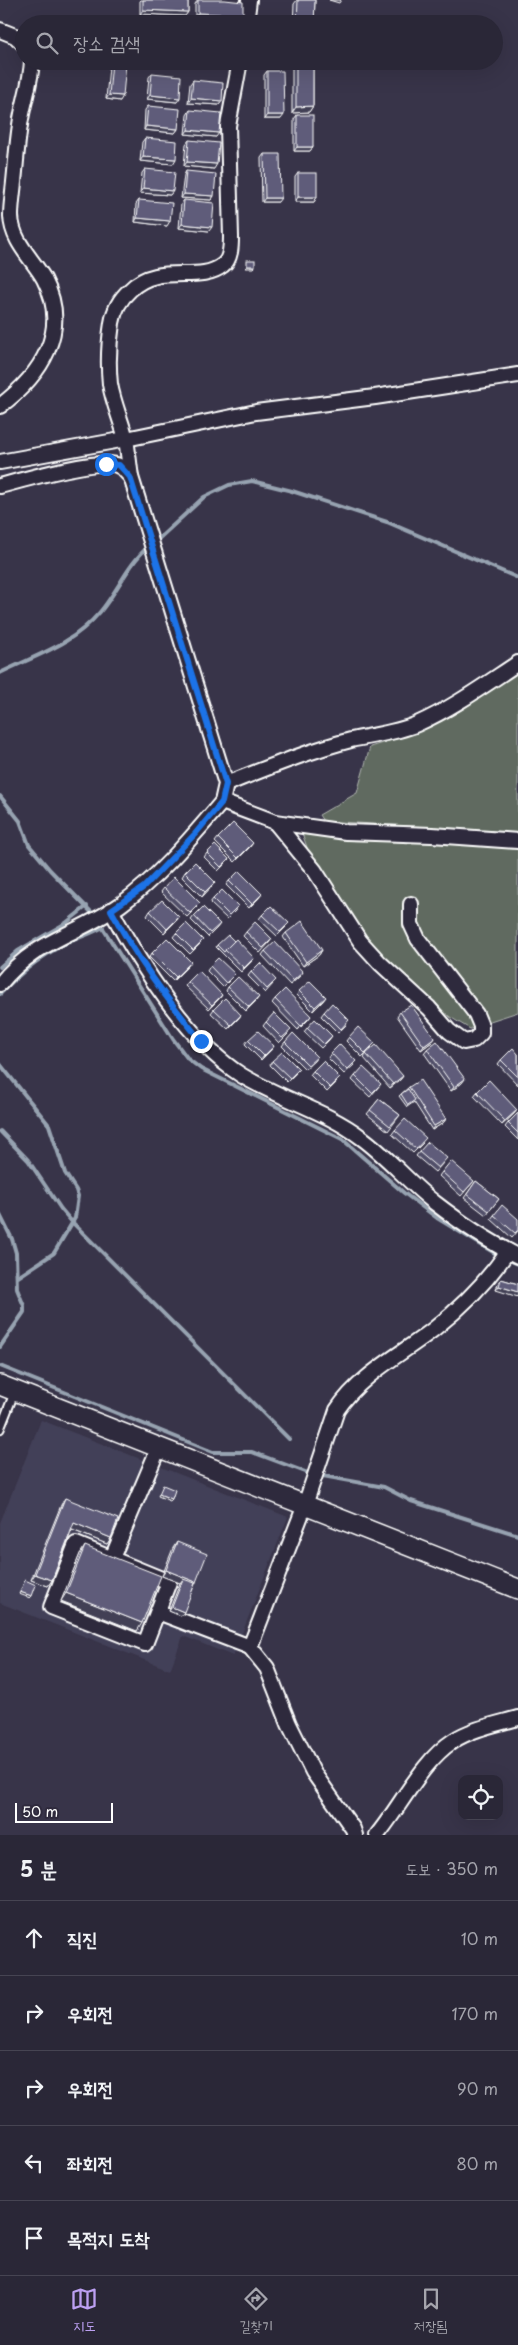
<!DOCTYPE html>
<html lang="ko">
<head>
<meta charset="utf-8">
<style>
	:root { --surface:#2a2737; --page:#363342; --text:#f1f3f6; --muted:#a5a5ad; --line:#464452; --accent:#bca0f2 }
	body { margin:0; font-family:"Playpen Sans","Poor Story",sans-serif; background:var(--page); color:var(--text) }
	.controls { position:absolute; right:15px; bottom:15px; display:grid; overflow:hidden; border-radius:10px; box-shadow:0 5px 20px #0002 }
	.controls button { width:45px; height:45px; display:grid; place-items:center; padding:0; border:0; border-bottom:1px solid var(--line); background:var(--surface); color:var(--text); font:25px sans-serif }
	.scale { position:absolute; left:15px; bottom:12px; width:98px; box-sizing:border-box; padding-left:5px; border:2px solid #fff; border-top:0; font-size:14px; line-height:18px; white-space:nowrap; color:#fff; -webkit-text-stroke:4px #2f2a3d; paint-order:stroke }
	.stop { position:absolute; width:15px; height:15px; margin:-11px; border:4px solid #1a73e8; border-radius:50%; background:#fff }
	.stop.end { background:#1a73e8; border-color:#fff; box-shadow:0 1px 5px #0008 }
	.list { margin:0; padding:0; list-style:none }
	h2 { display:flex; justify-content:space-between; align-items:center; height:65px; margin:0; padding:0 20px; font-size:21px }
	h2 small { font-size:16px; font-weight:400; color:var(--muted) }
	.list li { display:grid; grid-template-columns:32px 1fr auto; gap:15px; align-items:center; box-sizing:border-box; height:75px; padding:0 20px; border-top:1px solid var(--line) }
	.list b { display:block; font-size:19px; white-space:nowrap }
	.list em { font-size:16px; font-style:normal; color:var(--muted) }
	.icon { flex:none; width:28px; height:28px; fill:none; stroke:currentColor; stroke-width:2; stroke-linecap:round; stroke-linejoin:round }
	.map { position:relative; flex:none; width:518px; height:1835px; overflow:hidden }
	.search { position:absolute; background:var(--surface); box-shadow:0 5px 20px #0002; left:15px; right:15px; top:15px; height:55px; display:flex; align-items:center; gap:12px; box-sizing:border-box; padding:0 18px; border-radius:28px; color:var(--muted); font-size:19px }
	.sheet { height:440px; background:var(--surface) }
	nav { display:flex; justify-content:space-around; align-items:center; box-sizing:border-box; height:70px; border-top:1px solid var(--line); background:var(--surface); font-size:14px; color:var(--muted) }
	nav a { display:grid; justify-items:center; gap:2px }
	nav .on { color:var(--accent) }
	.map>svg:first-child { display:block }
	.built { fill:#434058 }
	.green { fill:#606b60; stroke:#b0b5b0 }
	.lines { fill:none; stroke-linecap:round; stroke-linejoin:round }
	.stream { stroke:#97a3b1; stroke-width:4 }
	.lane-casing { stroke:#fff; stroke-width:11 }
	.street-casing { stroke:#fff; stroke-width:18 }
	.secondary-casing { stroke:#fff; stroke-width:22 }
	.lane { stroke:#2f2a3d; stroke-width:7 }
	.street { stroke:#2f2a3d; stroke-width:14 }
	.secondary { stroke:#2f2a3d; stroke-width:19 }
	.wall { fill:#514f69; stroke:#fff }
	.shaded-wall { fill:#424055; stroke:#fff }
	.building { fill:#5e5c7a; stroke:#fff }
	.route { stroke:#1a73e8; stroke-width:6 }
</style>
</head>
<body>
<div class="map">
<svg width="518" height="1835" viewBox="0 0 518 1835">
	<rect width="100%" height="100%" fill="#383449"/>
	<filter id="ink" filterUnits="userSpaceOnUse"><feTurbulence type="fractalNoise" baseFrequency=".02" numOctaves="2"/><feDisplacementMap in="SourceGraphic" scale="10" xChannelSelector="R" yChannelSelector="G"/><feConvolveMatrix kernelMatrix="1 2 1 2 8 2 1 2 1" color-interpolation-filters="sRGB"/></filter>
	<g filter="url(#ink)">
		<path class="built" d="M41,1420L288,1517L233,1656L183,1636L170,1670L0,1603V1523Z"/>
		<g class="green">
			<path d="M518,672V835L458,829L323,821L319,815L357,793L370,747L417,732L460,711Z"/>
			<path d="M302,833L349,840L437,842L518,848V1012L484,1023L440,963L406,909L472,1015L476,1027L470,1029L450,1017L384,960L359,930L309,853Z"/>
		</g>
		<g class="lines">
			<g class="stream">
				<path d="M154,543L204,497L229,485L252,481L292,491L387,522L518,578"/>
				<path d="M0,673C38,654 71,646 100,612C117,592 128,564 148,547"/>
				<path d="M0,796L20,821L29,845L50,870L95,916"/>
				<path d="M99,922L173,1039L188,1059L201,1069L342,1139L404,1193L437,1218L498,1255L518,1264"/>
				<path d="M0,967L18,951L66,923L87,906"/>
				<path d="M0,994C19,974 42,955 67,943C79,937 91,934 103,927"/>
				<path d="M0,1064L49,1125L65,1173L76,1190L78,1196L75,1218L54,1253L18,1277"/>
				<path d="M0,1131L28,1160L61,1209L72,1222L289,1439"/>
				<path d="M0,1215L12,1239L16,1253L17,1289L24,1306V1312L0,1347"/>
				<path d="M0,1366L213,1452H252L308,1473"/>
				<path d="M323,1476L384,1487L411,1501L518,1535"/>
			</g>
			<defs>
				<path id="lane" d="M0,1429L15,1391"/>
				<g id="street">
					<path d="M246,24L249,0"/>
					<path d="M0,30L15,36L24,44"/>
					<path d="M0,406C41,375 71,331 44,279C32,258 12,242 11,216C11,205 13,193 14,182C16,163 17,144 20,125C23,103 31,83 32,61"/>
					<path d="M0,462L126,439L256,412L375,397L518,375"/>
					<path d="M0,486C22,480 102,457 119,466C123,467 127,474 131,477"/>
					<path d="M226,784C267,768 308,751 351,740C373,735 396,733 417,724C453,708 486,684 518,663"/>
					<path d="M222,802L275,822L346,832L432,835L518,841"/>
					<path d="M275,822L315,871L360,941L380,963L429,1008L449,1031L464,1042L474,1040L481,1033V1026L476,1014L418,939L411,924V904"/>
					<path d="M111,910C140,965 188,1041 241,1075C280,1099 325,1110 362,1138C388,1157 409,1183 435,1203C461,1223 489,1242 518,1256"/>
					<path d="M0,984C35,940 77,935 120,905C159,877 191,838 222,802L226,784L131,477C129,464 128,451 126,439C121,420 113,402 110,384C108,365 109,342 112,323C114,310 121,298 130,290C159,261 198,285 223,265C231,259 231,246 231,237L228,126L240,61"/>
					<path d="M76,1544L169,1582L145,1644L51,1607Z"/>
					<path d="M112,1558L159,1447"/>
					<path d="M158,1612L250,1647L305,1505L337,1410C360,1375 402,1354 434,1329C462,1307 488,1280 508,1251"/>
					<path d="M250,1647L267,1668L289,1724L313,1772L353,1829L355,1835"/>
					<path d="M377,1835C401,1806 422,1761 453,1741C471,1729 497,1724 518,1718"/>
				</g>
				<path id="secondary" d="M0,1385L518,1589"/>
			</defs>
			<use href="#lane" class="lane-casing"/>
			<use href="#street" class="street-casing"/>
			<use href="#secondary" class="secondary-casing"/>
			<use href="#lane" class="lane"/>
			<use href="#street" class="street"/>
			<use href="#secondary" class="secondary"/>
		</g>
		<g class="wall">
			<path d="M141,0H188V12L185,16L140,14V1Z"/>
			<path d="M198,0L243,15L240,19L195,17V4Z"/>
			<path d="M297,0H315L314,24H293L294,4Z"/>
			<path d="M292,61H313V106L309,112L292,113Z"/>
			<path d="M112,62L120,101L106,99L109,66Z"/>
			<path d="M267,71L281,119H264V75Z"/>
			<path d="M152,73L177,102L147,99L149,77Z"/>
			<path d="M193,80L222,101L219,105L188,103L190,84Z"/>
			<path d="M148,106L178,129L175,133L144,130L145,110Z"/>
			<path d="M190,110L216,137L185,134L187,115Z"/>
			<path d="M297,115L313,147L310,151H294V119Z"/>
			<path d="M145,138L173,164L140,161L142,142Z"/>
			<path d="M189,140L214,169L184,166L186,144Z"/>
			<path d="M264,154L278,202H262L261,158Z"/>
			<path d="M145,169L173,191L170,195L140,193L142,173Z"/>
			<path d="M186,171L214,196L211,200L181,198L184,175Z"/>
			<path d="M298,173L317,197L314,202H295V177Z"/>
			<path d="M139,200L167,226L135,222L136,204Z"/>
			<path d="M184,200L209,231L179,228L181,204Z"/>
			<path d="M218,838L250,847L235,862L215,842Z"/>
			<path d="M207,853L226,863L218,871L204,857Z"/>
			<path d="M185,872L212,886L202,897L182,877Z"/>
			<path d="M229,881L259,898L249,908L226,885Z"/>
			<path d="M164,888L197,907L187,917L161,892Z"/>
			<path d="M213,899L238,906L235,911L227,919L210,903Z"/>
			<path d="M150,911L179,917L176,921L164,933L147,916Z"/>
			<path d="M262,915L286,927L277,936L259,919Z"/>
			<path d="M194,916L220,924L217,928L208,937L191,920Z"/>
			<path d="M246,932L272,939L269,943L260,953L243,936Z"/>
			<path d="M176,933L200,944L190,954L173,937Z"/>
			<path d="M286,933L322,950L319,955L303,966L283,937Z"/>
			<path d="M234,941L254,958L251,962L241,972L216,947L217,945Z"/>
			<path d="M265,951L303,972L300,976L290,985L262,955Z"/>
			<path d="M152,953L188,966L173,981L149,957Z"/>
			<path d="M210,966L232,978L223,987L207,971Z"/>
			<path d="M251,972L273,984L265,993L248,976Z"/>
			<path d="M188,982L222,995L219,999L209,1009L185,986Z"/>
			<path d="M228,987L256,1001L246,1011L226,991Z"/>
			<path d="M299,991L323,1001L313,1011L297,995Z"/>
			<path d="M275,999L308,1020L298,1030L272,1003Z"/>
			<path d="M214,1009L241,1015L238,1019L228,1029L211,1013Z"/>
			<path d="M324,1012L347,1024L338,1033L321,1016Z"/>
			<path d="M400,1012L435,1038L432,1042L421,1050L397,1016Z"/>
			<path d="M266,1022L288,1034L279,1043L263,1026Z"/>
			<path d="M307,1028L332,1036L329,1040L321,1048L304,1032Z"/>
			<path d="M349,1037L372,1047L362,1057L346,1041Z"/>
			<path d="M248,1040L274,1046L271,1050L261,1060L245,1044Z"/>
			<path d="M285,1042L317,1057L314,1061L305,1069L282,1046Z"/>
			<path d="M427,1049L462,1083L451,1091L424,1053Z"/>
			<path d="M331,1053L354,1065L344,1074L328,1058Z"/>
			<path d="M366,1054L403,1076L400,1080L390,1088L364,1058Z"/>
			<path d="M518,1054V1085L498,1064L501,1060Z"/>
			<path d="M272,1061L296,1073L287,1082L270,1065Z"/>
			<path d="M313,1071L337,1082L327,1092L310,1075Z"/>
			<path d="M355,1076L381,1084L370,1097L352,1080Z"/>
			<path d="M409,1087L446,1119L443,1123L432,1130L414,1102L407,1107L399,1096Z"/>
			<path d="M477,1092L517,1110L514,1114L502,1125L474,1096Z"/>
			<path d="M379,1099L400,1115L388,1131L367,1114Z"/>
			<path d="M518,1113V1140L505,1127L508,1123Z"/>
			<path d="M395,1130L423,1143L413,1153L392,1134Z"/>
			<path d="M419,1152L444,1162L435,1172L416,1156Z"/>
			<path d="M442,1172L474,1181L461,1196L439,1176Z"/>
			<path d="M476,1181L499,1199L486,1215L464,1198Z"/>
			<path d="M494,1215L518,1231L512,1238L491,1219Z"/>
			<path d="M501,1279L518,1284L496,1290L498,1283Z"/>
			<path d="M65,1498L111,1538L107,1544L72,1530L52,1580L48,1586L31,1580L61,1505Z"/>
			<path d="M177,1542L196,1582L181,1616L169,1611L180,1583L162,1576L173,1548Z"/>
			<path d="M85,1546L137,1631L61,1601L80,1554Z"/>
		</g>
		<g class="shaded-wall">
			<path d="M329,0H341L339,3Z"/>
			<path d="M143,10L188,12L185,16L140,14Z"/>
			<path d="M198,13L243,15L240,19L195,17Z"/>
			<path d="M109,95L123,96L120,101L106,99Z"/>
			<path d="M150,95L180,98L177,102L147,99Z"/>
			<path d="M191,98L222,101L219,105L188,103Z"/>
			<path d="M313,106L309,112L292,113L296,107Z"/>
			<path d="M267,115H284L281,119H264Z"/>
			<path d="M146,126L178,129L175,133L144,130Z"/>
			<path d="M188,130L219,133L216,137L185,134Z"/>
			<path d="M297,147H313L310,151H294Z"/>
			<path d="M143,157L176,159L173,164L140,161Z"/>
			<path d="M187,162L217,164L214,169L184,166Z"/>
			<path d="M143,188L173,191L170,195L140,193Z"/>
			<path d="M184,194L214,196L211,200L181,198Z"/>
			<path d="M298,197H317L314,202H295Z"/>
			<path d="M265,198H281L278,202H262Z"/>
			<path d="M137,218L170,221L167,226L135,222Z"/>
			<path d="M182,224L212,227L209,231L179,228Z"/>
			<path d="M247,266H255L253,268H245Z"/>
			<path d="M253,843L250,847L235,862L238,858Z"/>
			<path d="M215,882L212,886L202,897L205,892Z"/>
			<path d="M262,894L259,898L249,908L252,904Z"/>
			<path d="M179,917L176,921L164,933L167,929Z"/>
			<path d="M322,950L319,955L303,966L306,962Z"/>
			<path d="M254,958L251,962L241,972L244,968Z"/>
			<path d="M191,962L188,966L173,981L176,977Z"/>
			<path d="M303,972L300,976L290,985L293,981Z"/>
			<path d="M222,995L219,999L209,1009L212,1005Z"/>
			<path d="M259,997L256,1001L246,1011L249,1007Z"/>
			<path d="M326,997L323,1001L313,1011L315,1007Z"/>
			<path d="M241,1015L238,1019L228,1029L231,1025Z"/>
			<path d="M311,1016L308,1020L298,1030L301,1026Z"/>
			<path d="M435,1038L432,1042L421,1050L424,1046Z"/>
			<path d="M274,1046L271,1050L261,1060L264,1056Z"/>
			<path d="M403,1076L400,1080L390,1088L393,1084Z"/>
			<path d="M465,1079L462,1083L451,1091L454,1087Z"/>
			<path d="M517,1110L514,1114L502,1125L505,1121Z"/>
			<path d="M446,1119L443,1123L432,1130L434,1126Z"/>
			<path d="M499,1286L518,1292V1297L496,1290Z"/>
			<path d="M159,1494L172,1499L170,1501L158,1496Z"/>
			<path d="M74,1523L111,1538L107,1544L70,1529Z"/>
			<path d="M166,1570L196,1582L192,1588L183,1579L180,1583L162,1576Z"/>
			<path d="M35,1574L52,1580L48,1586L31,1580Z"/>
			<path d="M20,1592L32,1596L30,1598L19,1594Z"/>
			<path d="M66,1593L142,1623L137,1631L61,1601Z"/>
			<path d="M172,1607L184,1612L181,1616L169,1611Z"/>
		</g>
		<g class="building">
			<path d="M143,0H188V12L143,10Z"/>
			<path d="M198,0H225L243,2V15L198,13Z"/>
			<path d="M298,0H315L314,24H297Z"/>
			<path d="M296,61H313V106L296,107Z"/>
			<path d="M112,62L126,63L123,96L109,95Z"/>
			<path d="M267,71H283L284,115H267Z"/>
			<path d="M152,73L181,76L180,98L150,95Z"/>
			<path d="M193,80L223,83L222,101L191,98Z"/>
			<path d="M148,106L180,109L178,129L146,126Z"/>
			<path d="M190,110L221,113L219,133L188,130Z"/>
			<rect x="297" y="115" width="16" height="32"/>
			<path d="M145,138L177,141L176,159L143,157Z"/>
			<path d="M189,140L219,143L217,164L187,162Z"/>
			<path d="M264,154H280L281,198H265Z"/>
			<path d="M145,169L175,172L173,191L143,188Z"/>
			<path d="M186,171L216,174L214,196L184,194Z"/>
			<rect x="298" y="173" width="19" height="24"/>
			<path d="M139,200L172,203L170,221L137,218Z"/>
			<path d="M184,200L214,203L212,227L182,224Z"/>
			<rect x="247" y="260" width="8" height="6"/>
			<path d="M233,823L253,843L238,858L218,838Z"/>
			<path d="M215,845L229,859L221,867L207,853Z"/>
			<path d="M195,862L215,882L205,892L185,872Z"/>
			<path d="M239,871L262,894L252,904L229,881Z"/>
			<path d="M174,877L200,903L190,913L164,888Z"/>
			<path d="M222,890L238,906L229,915L213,899Z"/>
			<path d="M162,900L179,917L167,929L150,911Z"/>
			<path d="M271,906L289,923L280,932L262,915Z"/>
			<path d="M203,907L220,924L210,933L194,916Z"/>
			<path d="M302,921L322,950L306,962L286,933Z"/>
			<path d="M255,922L272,939L263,948L246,932Z"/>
			<path d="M186,923L203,940L193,950L176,933Z"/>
			<path d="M228,935L234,941L224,952L217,945Z"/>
			<path d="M167,938L191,962L176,977L152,953Z"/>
			<path d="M236,939L254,958L244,968L225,950Z"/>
			<path d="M275,942L303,972L293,981L265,951Z"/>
			<path d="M218,958L235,974L226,983L210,966Z"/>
			<path d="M260,963L276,980L267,989L251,972Z"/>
			<path d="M199,971L222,995L212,1005L188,982Z"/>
			<path d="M238,977L259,997L249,1007L228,987Z"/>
			<path d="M310,981L326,997L315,1007L299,991Z"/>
			<path d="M285,989L311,1016L301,1026L275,999Z"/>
			<path d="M225,998L241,1015L231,1025L214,1009Z"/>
			<path d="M332,1003L349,1020L341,1029L324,1012Z"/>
			<path d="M411,1005L435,1038L424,1046L400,1012Z"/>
			<path d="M274,1013L291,1030L282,1038L266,1022Z"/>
			<path d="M315,1019L332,1036L324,1044L307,1028Z"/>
			<path d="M358,1027L375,1043L365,1053L349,1037Z"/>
			<path d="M258,1031L274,1046L264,1056L248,1040Z"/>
			<path d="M293,1033L317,1057L308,1065L285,1042Z"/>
			<path d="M437,1041L465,1079L454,1087L427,1049Z"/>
			<path d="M340,1044L356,1061L347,1070L331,1053Z"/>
			<path d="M376,1045L403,1076L393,1084L366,1054Z"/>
			<path d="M513,1048L518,1054V1077L501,1060Z"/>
			<path d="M282,1052L299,1069L290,1078L272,1061Z"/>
			<path d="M323,1061L340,1078L330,1088L313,1071Z"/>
			<path d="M363,1067L381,1084L372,1093L355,1076Z"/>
			<path d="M420,1080L446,1119L434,1126L409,1087Z"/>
			<path d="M489,1080L517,1110L505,1121L477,1092Z"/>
			<path d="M408,1089L415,1100L408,1105L401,1094Z"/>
			<path d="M379,1099L400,1115L390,1126L370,1110Z"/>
			<path d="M518,1113V1133L508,1123Z"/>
			<path d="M405,1119L426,1138L416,1149L395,1130Z"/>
			<path d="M428,1142L447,1158L438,1168L419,1152Z"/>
			<path d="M451,1161L474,1181L464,1192L442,1172Z"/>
			<path d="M476,1181L499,1199L489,1211L467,1194Z"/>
			<path d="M502,1205L518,1219V1230L515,1233L494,1215Z"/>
			<path d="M501,1279L518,1284V1292L499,1286Z"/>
			<path d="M163,1485L175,1490L172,1499L159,1494Z"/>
			<path d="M65,1498L118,1519L111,1538L74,1523L52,1580L35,1574Z"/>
			<path d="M177,1542L207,1554L196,1582L166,1570Z"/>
			<path d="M85,1546L161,1576L142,1623L66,1593Z"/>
			<path d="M183,1579L195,1583L184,1612L172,1607Z"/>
			<path d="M25,1580L36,1585L32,1596L20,1592Z"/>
		</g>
	</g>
	<g class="lines" filter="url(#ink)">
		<path class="route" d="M106,464L119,465L130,477L226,784L222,802L195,834L144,887L111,910C136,958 167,999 201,1041"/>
	</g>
</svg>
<div class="controls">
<button><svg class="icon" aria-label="locate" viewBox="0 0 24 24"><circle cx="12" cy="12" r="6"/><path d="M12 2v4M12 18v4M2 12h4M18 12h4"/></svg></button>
</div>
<div class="scale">50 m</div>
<div class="stop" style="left:106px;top:464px"></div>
<div class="stop end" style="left:201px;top:1041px"></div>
<div class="search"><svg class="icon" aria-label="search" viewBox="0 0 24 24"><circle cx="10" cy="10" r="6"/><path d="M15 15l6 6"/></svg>장소 검색</div>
</div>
<section class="sheet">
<h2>5 분<small>도보 · 350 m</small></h2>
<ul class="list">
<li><svg class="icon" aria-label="ahead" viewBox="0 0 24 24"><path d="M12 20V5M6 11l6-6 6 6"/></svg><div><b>직진</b></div><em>10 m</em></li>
<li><svg class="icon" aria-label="right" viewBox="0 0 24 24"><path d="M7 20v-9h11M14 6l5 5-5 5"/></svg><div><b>우회전</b></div><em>170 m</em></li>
<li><svg class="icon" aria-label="right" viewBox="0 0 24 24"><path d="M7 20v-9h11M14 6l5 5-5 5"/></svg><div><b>우회전</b></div><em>90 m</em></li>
<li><svg class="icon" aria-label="left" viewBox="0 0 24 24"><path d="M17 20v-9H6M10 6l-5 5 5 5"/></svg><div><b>좌회전</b></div><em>80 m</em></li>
<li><svg class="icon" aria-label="arrive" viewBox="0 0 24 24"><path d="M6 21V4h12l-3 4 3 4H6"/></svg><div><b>목적지 도착</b></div></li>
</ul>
</section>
<nav>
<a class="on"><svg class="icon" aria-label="map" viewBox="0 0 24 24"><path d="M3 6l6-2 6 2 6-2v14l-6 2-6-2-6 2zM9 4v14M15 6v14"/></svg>지도</a>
<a><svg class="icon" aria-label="directions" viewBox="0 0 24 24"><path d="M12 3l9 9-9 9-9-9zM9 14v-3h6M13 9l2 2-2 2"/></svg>길찾기</a>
<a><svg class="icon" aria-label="saved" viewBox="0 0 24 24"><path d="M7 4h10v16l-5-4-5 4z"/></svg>저장됨</a>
</nav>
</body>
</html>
